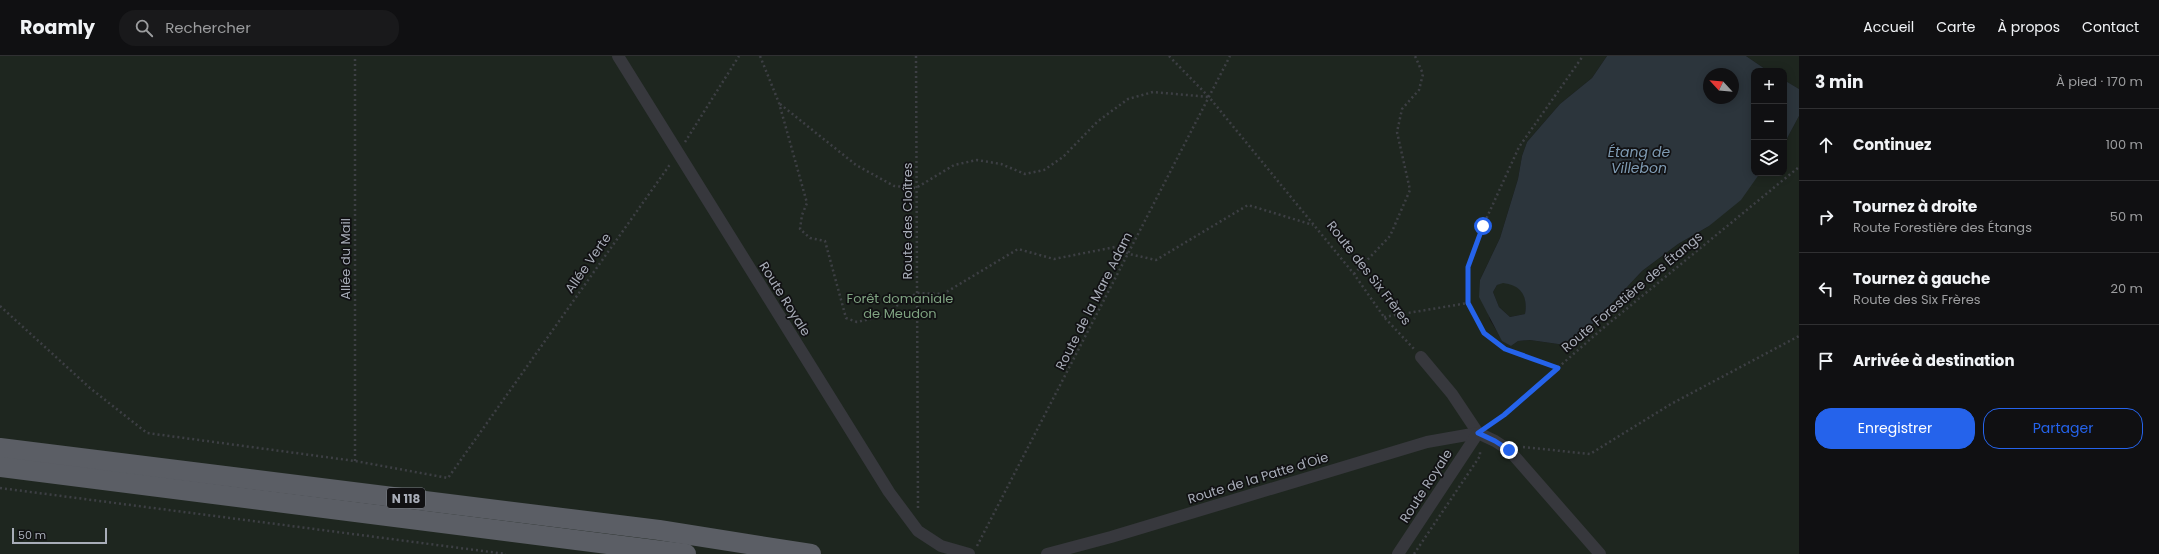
<!DOCTYPE html>
<html lang="fr">
<head>
<meta charset="utf-8">
<style>
	:root { --surface:#101012; --page:#19191b; --text:#f1f3f6; --muted:#9c9d9f; --line:#303032; --accent:#2563eb }
	body { margin:0; font-family:Poppins,sans-serif; background:var(--page); color:var(--text) }
	.controls { position:absolute; right:12px; top:12px; display:grid; overflow:hidden; border-radius:8px; box-shadow:0 2px 10px #0003 }
	.controls button { width:36px; height:36px; display:grid; place-items:center; padding:0; border:0; border-bottom:1px solid var(--line); background:var(--surface); color:var(--text); font:20px sans-serif }
	.compass { position:absolute; left:1703px; top:12px; width:36px; height:36px; border-radius:50%; background:var(--surface); box-shadow:0 2px 10px #0003; rotate:296deg }
	.scale { position:absolute; left:12px; bottom:10px; width:95px; box-sizing:border-box; padding-left:4px; border:2px solid #a8adb8; border-top:0; font-size:11px; line-height:14px; white-space:nowrap; color:#a8adb8; -webkit-text-stroke:3px #111113; paint-order:stroke }
	.stop { position:absolute; width:12px; height:12px; margin:-9px; border:3px solid #2563eb; border-radius:50%; background:#fff }
	.stop.end { background:#2563eb; border-color:#fff; box-shadow:0 1px 4px #0008 }
	.list { margin:0; padding:0; list-style:none }
	h2 { display:flex; justify-content:space-between; align-items:center; height:52px; margin:0; padding:0 16px; font-size:17px }
	h2 small { font-size:13px; font-weight:400; color:var(--muted) }
	.list li { display:grid; grid-template-columns:26px 1fr auto; gap:12px; align-items:center; box-sizing:border-box; height:72px; padding:0 16px; border-top:1px solid var(--line) }
	.list b { display:block; font-size:15px; white-space:nowrap }
	.list p { margin:0; font-size:13px; white-space:nowrap; color:var(--muted) }
	.list em { font-size:13px; font-style:normal; color:var(--muted) }
	.actions { display:flex; gap:8px; padding:12px 16px }
	.actions a { flex:1; padding:9px 0; border:1px solid var(--accent); border-radius:16px; text-align:center; font-size:14px; color:var(--accent) }
	.actions .main { background:var(--accent); color:#fff }
	.icon { flex:none; width:22px; height:22px; fill:none; stroke:currentColor; stroke-width:2; stroke-linecap:round; stroke-linejoin:round }
	.map { position:relative; flex:none; width:1799px; height:498px; overflow:hidden }
	header { display:flex; align-items:center; gap:24px; box-sizing:border-box; height:56px; padding:0 20px; background:var(--surface); border-bottom:1px solid var(--line) }
	header strong { font-size:19px }
	nav { display:flex; gap:22px; margin-inline-start:auto; font-size:14px }
	.search { width:280px; height:36px; background:var(--page); display:flex; align-items:center; gap:10px; box-sizing:border-box; padding:0 14px; border-radius:16px; color:var(--muted); font-size:15px }
	main { display:flex }
	aside { flex:1; background:var(--surface) }
	.map>svg:first-child { display:block }
	.green { fill:#1e261f }
	.water { fill:#2c353c; fill-rule:evenodd }
	.lines { fill:none; stroke-linecap:round; stroke-linejoin:round }
	.path { stroke:#3d3f44; stroke-width:2.5; stroke-dasharray:2 3; stroke-linecap:butt }
	.minor { stroke:#37383d; stroke-width:12 }
	.trunk { stroke:#5b5e65; stroke-width:20 }
	.route { stroke:#2563eb; stroke-width:5 }
	.labels { text-anchor:middle; dominant-baseline:central; stroke-width:3.5; stroke-linejoin:round; paint-order:stroke }
	.shield { fill:#111113; stroke:#7b7e86; stroke-width:1 }
	.shield-label { font-size:12px; font-weight:bold; fill:#a8adb8 }
	.street-label { font-size:13px; fill:#a8adb8; stroke:#111113 }
	.park-label { font-size:13px; fill:#7fa381; stroke:#111113 }
	.water-label { font-size:14px; font-style:italic; fill:#7f9bb3; stroke:#111113 }
</style>
</head>
<body>
<header>
<strong>Roamly</strong>
<div class="search"><svg class="icon" aria-label="search" viewBox="0 0 24 24"><circle cx="10" cy="10" r="6"/><path d="M15 15l6 6"/></svg>Rechercher</div>
<nav><a>Accueil</a><a>Carte</a><a>À propos</a><a>Contact</a></nav>
</header>
<main>
<div class="map">
<svg width="1799" height="498" viewBox="0 0 1799 498">
	<rect width="100%" height="100%" fill="#161618"/>
	<g class="green">
		<path d="M0,0H1607L1592,22L1560,48L1527,86L1522,100L1518,123L1500,182L1480,224L1490,264L1503,285L1511,290L1518,285L1530,284L1565,289L1584,277L1642,215L1678,188L1709,170L1760,117H1784V88L1799,60V498H0Z"/>
		<path d="M1746,0H1799V33L1784,24V15H1768Z"/>
		<path d="M1503,226C1522,229 1528,240 1525,258L1510,261L1499,251L1493,236L1497,229Z"/>
	</g>
	<g class="water">
		<path d="M1607,0H1746L1768,15H1754V117H1760L1741,144L1709,170L1678,188L1642,215L1584,277L1565,289L1530,284L1518,285L1511,290L1502,285L1479,241L1480,224L1500,182L1518,123L1522,100L1527,86L1560,48L1592,22ZM1709,18H1733V42H1709ZM1503,227C1521,229 1528,240 1525,258L1510,261L1499,251L1493,236L1497,229Z"/>
		<path d="M1784,24L1799,33V60L1784,88Z"/>
	</g>
	<g class="lines">
		<g class="path">
			<path d="M760,0L779,47L807,147L802,159L800,173L810,182L825,185L846,262L857,266L879,261L917,237L943,238L1018,193L1054,203L1115,191L1129,198L1156,204L1248,149L1313,169"/>
			<path d="M916,0L918,455"/>
			<path d="M1169,0L1209,41L1354,218L1384,261L1414,293"/>
			<path d="M780,48L856,109L894,130L916,132L954,109L977,104L1001,108L1025,118L1044,114L1063,101L1097,66L1128,43L1153,36L1209,41"/>
			<path d="M685,86L739,0"/>
			<path d="M1354,218L1390,180L1410,134L1397,76L1402,53L1419,34L1423,18L1415,0"/>
			<path d="M0,250L90,332L147,377L355,405L448,422L671,107"/>
			<path d="M1384,261L1468,247"/>
			<path d="M1558,312L1505,293L1484,277L1468,247V211L1483,170L1519,91L1583,0"/>
			<path d="M1489,369L1504,359L1602,273L1799,111"/>
			<path d="M1523,391L1590,398L1671,348L1799,280"/>
			<path d="M355,405V0"/>
			<path d="M0,432L506,498"/>
			<path d="M977,490L1230,0"/>
			<path d="M1414,498L1480,400V396"/>
		</g>
		<g class="minor">
			<path d="M618,0L889,436L918,475L941,490L969,498"/>
			<path d="M1421,301L1452,338L1478,377L1495,385L1509,394L1600,498"/>
			<path d="M1047,498L1111,481L1427,386L1478,377"/>
			<path d="M1398,498L1478,377"/>
		</g>
		<g class="trunk">
			<path d="M0,392L659,474L811,498"/>
			<path d="M0,411L686,498"/>
		</g>
	</g>
	<g class="lines">
		<path class="route" d="M1483,170L1468,211V247L1484,277L1505,293L1558,312L1504,359L1478,377L1495,385L1509,394"/>
	</g>
	<g class="labels">
		<rect class="shield" x="387" y="432" width="38" height="20" rx="3"/>
		<g class="shield-label">
			<text x="406" y="442">N 118</text>
		</g>
		<g class="street-label">
			<text transform="translate(907 165) rotate(-90)">Route des Cloîtres</text>
			<text transform="translate(345 203) rotate(-90)">Allée du Mail</text>
			<text transform="translate(588 207) rotate(-55)">Allée Verte</text>
			<text transform="translate(1369 217) rotate(52)">Route des Six Frères</text>
			<text transform="translate(1632 236) rotate(-40)">Route Forestière des Étangs</text>
			<text transform="translate(785 243) rotate(58)">Route Royale</text>
			<text transform="translate(1094 245) rotate(-63)">Route de la Mare Adam</text>
			<text transform="translate(1258 422) rotate(-17)">Route de la Patte d'Oie</text>
			<text transform="translate(1426 430) rotate(-57)">Route Royale</text>
		</g>
		<g class="park-label">
			<text x="900" y="242">Forêt domaniale<tspan x="900" dy="15">de Meudon</tspan></text>
		</g>
		<g class="water-label">
			<text x="1639" y="96">Étang de<tspan x="1639" dy="16">Villebon</tspan></text>
		</g>
	</g>
</svg>
<div class="controls">
<button>+</button>
<button>−</button>
<button><svg class="icon" aria-label="layers" viewBox="0 0 24 24"><path d="M12 4l9 5-9 5-9-5zM3 14l9 5 9-5"/></svg></button>
</div>
<svg class="compass" viewBox="-18 -18 36 36"><path d="M0-13l5 13h-10z" fill="#e53935"/><path d="M0 13l5-13h-10z" fill="#9c9d9f"/></svg>
<div class="scale">50 m</div>
<div class="stop" style="left:1483px;top:170px"></div>
<div class="stop end" style="left:1509px;top:394px"></div>
</div>
<aside>
<h2>3 min<small>À pied · 170 m</small></h2>
<ul class="list">
<li><svg class="icon" aria-label="ahead" viewBox="0 0 24 24"><path d="M12 20V5M6 11l6-6 6 6"/></svg><div><b>Continuez</b></div><em>100 m</em></li>
<li><svg class="icon" aria-label="right" viewBox="0 0 24 24"><path d="M7 20v-9h11M14 6l5 5-5 5"/></svg><div><b>Tournez à droite</b><p>Route Forestière des Étangs</p></div><em>50 m</em></li>
<li><svg class="icon" aria-label="left" viewBox="0 0 24 24"><path d="M17 20v-9H6M10 6l-5 5 5 5"/></svg><div><b>Tournez à gauche</b><p>Route des Six Frères</p></div><em>20 m</em></li>
<li><svg class="icon" aria-label="arrive" viewBox="0 0 24 24"><path d="M6 21V4h12l-3 4 3 4H6"/></svg><div><b>Arrivée à destination</b></div></li>
</ul>
<div class="actions"><a class="main">Enregistrer</a><a>Partager</a></div>
</aside>
</main>
</body>
</html>
